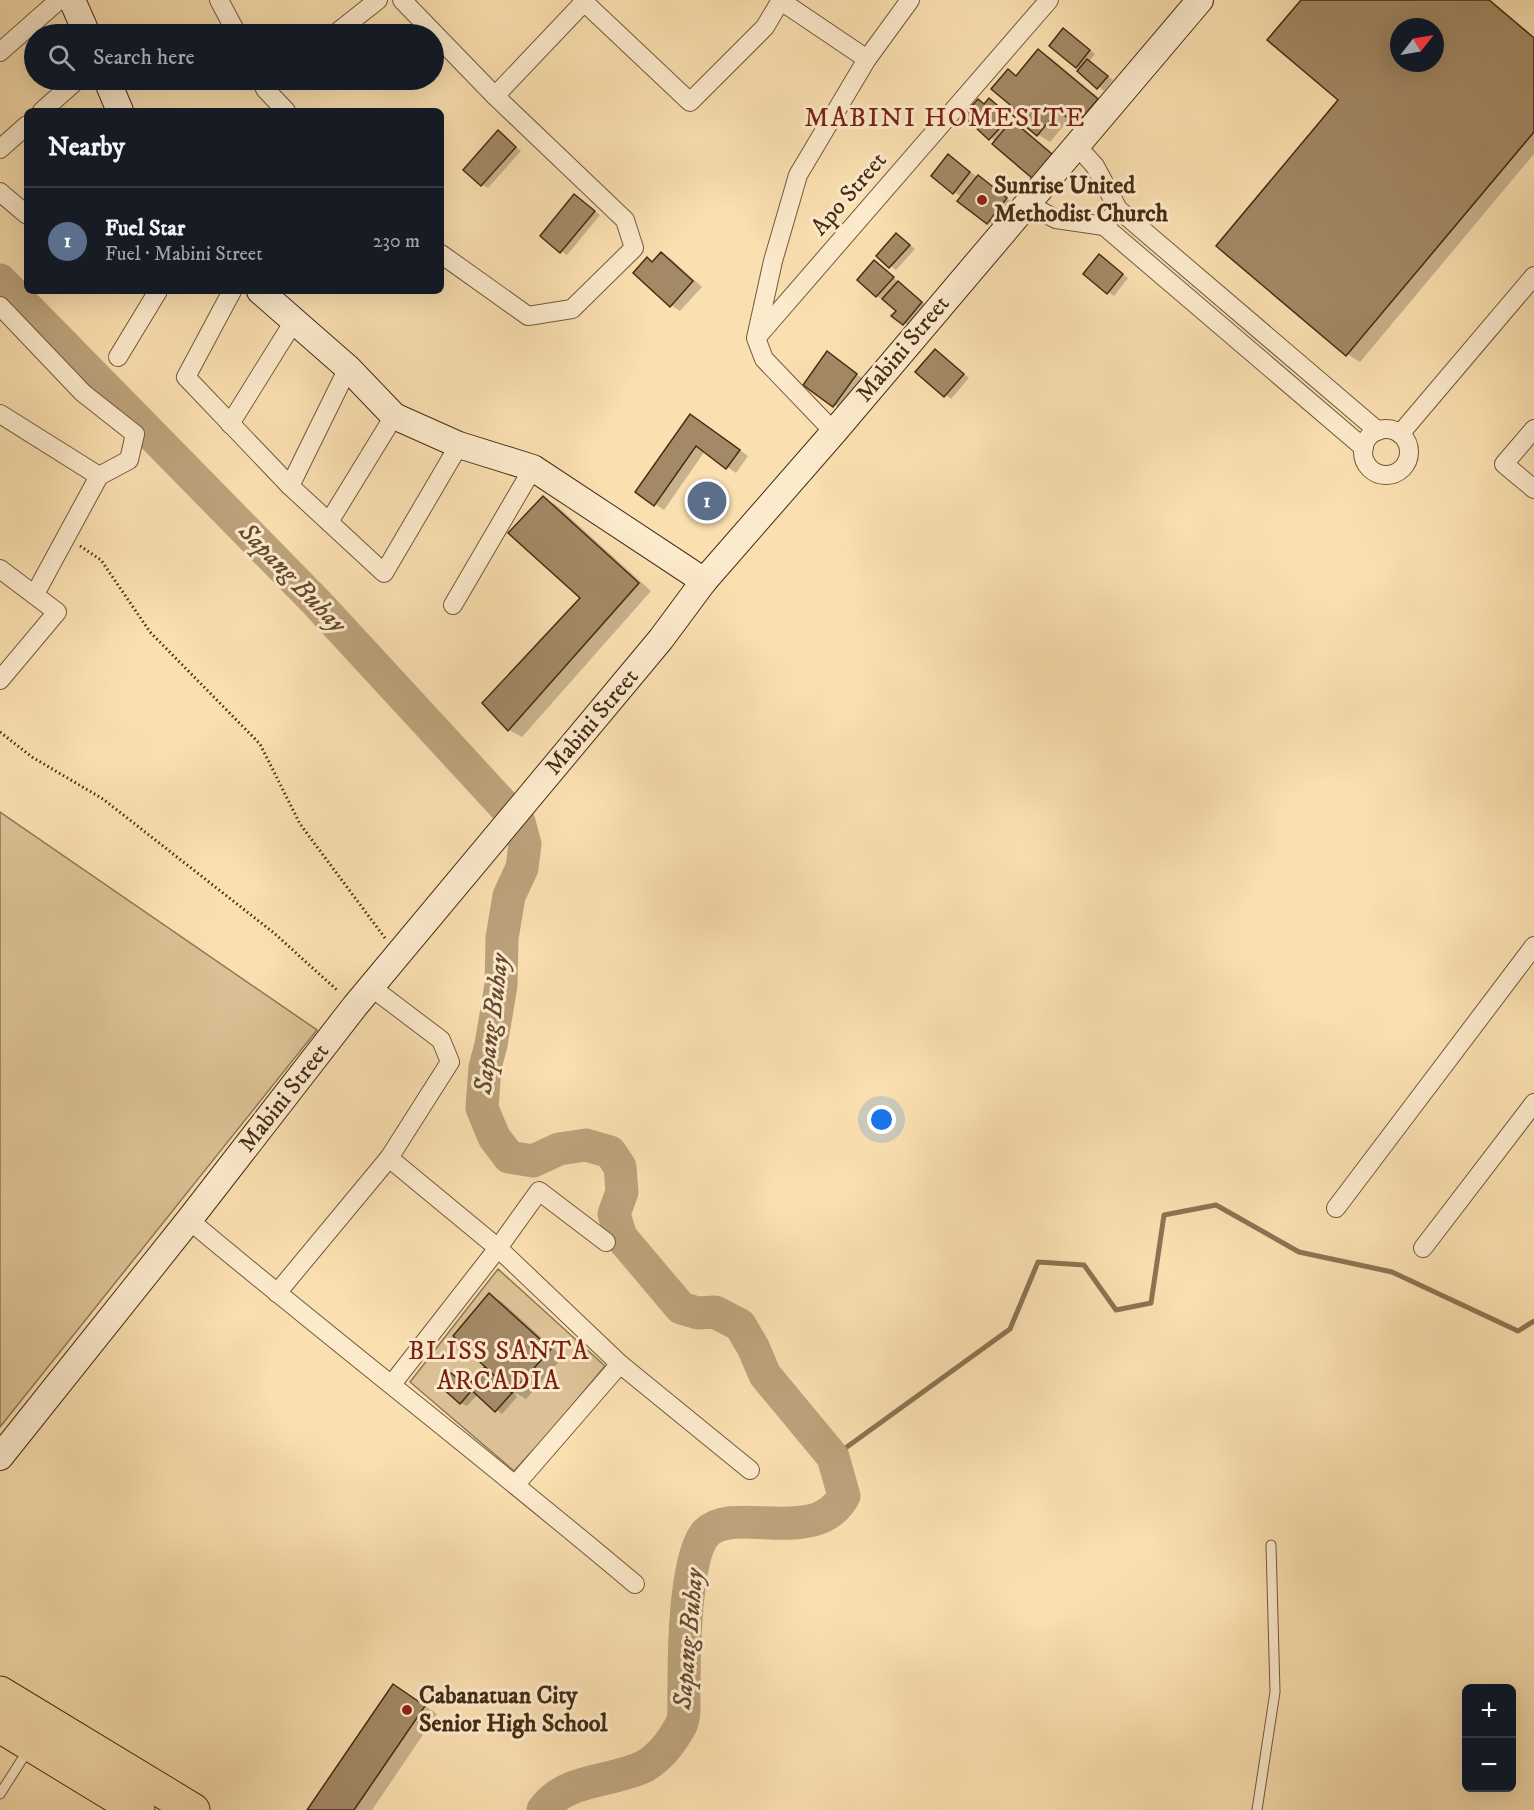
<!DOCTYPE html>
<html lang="en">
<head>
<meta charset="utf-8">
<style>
	:root { --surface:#171b24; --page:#20242c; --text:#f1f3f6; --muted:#9ea1a6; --line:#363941; --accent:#db2777 }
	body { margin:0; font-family:"IM FELL DW Pica",serif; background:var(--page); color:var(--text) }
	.controls { position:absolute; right:18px; bottom:18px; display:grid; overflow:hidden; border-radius:9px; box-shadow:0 6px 24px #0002 }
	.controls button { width:54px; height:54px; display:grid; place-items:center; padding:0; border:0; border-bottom:2px solid var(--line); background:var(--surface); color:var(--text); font:30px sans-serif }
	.compass { position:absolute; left:1390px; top:18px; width:54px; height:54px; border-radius:50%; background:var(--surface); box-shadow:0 6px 24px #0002; rotate:59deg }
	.you { position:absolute; left:882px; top:1120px; width:21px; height:21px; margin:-15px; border:4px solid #fff; border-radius:50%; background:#1a73e8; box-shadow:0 0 0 9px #1a73e833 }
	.badge { display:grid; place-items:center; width:39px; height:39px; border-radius:50%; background:var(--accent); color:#fff; font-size:20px; font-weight:700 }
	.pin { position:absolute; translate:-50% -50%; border:3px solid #fff; box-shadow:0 2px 6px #0006 }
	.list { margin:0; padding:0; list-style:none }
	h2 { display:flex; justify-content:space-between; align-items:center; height:78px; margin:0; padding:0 24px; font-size:26px }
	h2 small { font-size:20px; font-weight:400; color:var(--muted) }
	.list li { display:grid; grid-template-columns:39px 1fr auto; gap:18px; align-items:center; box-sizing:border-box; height:108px; padding:0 24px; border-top:2px solid var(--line) }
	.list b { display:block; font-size:22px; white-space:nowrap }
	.list p { margin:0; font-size:20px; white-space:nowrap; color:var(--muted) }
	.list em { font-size:20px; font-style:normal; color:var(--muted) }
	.icon { flex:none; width:33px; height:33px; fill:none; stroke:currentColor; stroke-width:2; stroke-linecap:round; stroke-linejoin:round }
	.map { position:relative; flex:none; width:1534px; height:1810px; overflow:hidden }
	.search { position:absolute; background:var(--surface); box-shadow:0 6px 24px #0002; left:24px; top:24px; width:420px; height:66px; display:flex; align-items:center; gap:15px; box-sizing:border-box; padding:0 21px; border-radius:33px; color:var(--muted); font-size:22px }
	.panel { position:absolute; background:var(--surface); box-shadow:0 6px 24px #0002; left:24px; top:108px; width:420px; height:186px; border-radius:9px }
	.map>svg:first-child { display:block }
	.green { fill:#dbc195; stroke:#907654; stroke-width:1.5 }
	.shadow { fill:#0003; fill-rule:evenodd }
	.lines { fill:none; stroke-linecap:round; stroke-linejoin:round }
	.stream { stroke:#8c7352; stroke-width:5 }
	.river { stroke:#bca27b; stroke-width:33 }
	.building { fill:#a38965; stroke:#452c14; stroke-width:1.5; fill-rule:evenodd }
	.lane-casing { stroke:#72593b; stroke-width:11 }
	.street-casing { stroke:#72593b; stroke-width:20 }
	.secondary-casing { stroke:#452c14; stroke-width:28 }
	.highway-casing { stroke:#452c14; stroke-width:35 }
	.path { stroke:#452c14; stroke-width:3; stroke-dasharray:1.5 3; stroke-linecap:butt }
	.lane { stroke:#fceacc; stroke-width:9 }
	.street { stroke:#fceacc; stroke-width:18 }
	.secondary { stroke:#fceacc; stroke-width:26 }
	.highway { stroke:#fadfb0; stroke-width:33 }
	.poi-dot { fill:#8f2418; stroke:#fceacc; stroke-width:2 }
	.labels { text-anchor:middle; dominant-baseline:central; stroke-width:6; stroke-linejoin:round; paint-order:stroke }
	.poi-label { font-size:24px; font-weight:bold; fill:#452c14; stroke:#fceacc; text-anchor:start }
	.street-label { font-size:24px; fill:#452c14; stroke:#fceacc }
	.water-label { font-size:26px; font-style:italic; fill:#634a2e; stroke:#fceacc }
	.neighbourhood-label { font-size:26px; letter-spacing:1.5px; fill:#7a1f14; stroke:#fceacc }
	.quarter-label { font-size:27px; letter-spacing:1.5px; fill:#7a1f14; stroke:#fceacc }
</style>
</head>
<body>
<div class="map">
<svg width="1534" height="1810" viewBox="0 0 1534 1810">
	<rect width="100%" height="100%" fill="#fadfb0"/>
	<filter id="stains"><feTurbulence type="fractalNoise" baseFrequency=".00333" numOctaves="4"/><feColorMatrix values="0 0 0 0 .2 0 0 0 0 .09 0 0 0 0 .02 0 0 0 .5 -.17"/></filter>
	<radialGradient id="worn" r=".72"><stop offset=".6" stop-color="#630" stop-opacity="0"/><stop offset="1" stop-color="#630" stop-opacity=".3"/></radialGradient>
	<g class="green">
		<path d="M0,812L317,1030L0,1427Z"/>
		<path d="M498,1269L605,1366L535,1450H533L514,1471L410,1382Z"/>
	</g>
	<g class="shadow">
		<path d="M1303,0H1491L1534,37V154L1360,362L1347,354L1340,100ZM1399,27H1435V63H1399Z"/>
		<path d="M1069,33L1095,54L1089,62L1113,80L1104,91L1077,67Z"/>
		<path d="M1039,51L1051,58L1110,107L1089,131L1070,118L1050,142L1037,134L1008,71L1018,76Z"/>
		<path d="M989,100L1010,116L1006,121L1010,124L1012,122L1021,127L1060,160L1042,182L1033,177L996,142L965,116L985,105Z"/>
		<path d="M498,132L521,151L488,188L482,185Z"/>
		<path d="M954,160L1012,202L993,226L962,197L954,192Z"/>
		<path d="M575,196L600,215L567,255L561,251Z"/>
		<path d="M897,235L915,249L896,270L878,256Z"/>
		<path d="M661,254L671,259L702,287L680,311L671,305L648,259L653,262Z"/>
		<path d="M1100,256L1128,278L1114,296L1108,292Z"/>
		<path d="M875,262L927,306L910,327L894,315L898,311L877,296Z"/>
		<path d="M935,351L969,378L951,399L917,372Z"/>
		<path d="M836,359L866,381L843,411L805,384Z"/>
		<path d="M700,421L748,456L736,473L705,451L664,510L655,504Z"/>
		<path d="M543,498L556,505L651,591L522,737L509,730L484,703L582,598Z"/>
		<path d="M489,1295L502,1302L563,1357L526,1399L514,1392L517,1397L502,1414L478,1394L467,1406L461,1403L452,1375L468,1387L485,1369L493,1374Z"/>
		<path d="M406,1693L437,1714L372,1810H309Z"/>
	</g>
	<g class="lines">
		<path class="stream" d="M833,1457L1010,1329L1038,1262L1084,1265L1116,1310L1151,1303L1164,1215L1216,1205L1299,1252L1392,1272L1518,1331L1534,1321"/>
		<path class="river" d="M0,280L317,603L519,822L525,844L522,868L509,896L502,938L501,985L491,1045L485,1067L482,1108L494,1137L509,1157L533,1161L559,1149L586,1145L610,1152L620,1167L622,1192L614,1214L621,1237L681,1308L698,1313L715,1312L740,1325L753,1347L765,1375L833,1457L844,1496C816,1548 734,1504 706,1533C685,1556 684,1652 684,1685C683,1696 686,1715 681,1725C673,1740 660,1757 645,1766C612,1783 566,1777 543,1810"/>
	</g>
	<g class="building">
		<path d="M1301,0H1489L1534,38V132L1346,356L1216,246L1338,100L1267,40ZM1399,27H1435V63H1399Z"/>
		<path d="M1063,28L1090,50L1076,68L1049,46Z"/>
		<path d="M1038,49L1098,99L1076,125L1058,110L1037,136L1011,114L1015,109L991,89L1008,69L1016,76Z"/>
		<path d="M1087,59L1108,76L1097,89L1077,71Z"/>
		<path d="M989,98L1005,112L1001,117L1006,121L989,140L963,116L978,99L984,104Z"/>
		<path d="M1012,120L1052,154L1032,178L992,144Z"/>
		<path d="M498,130L516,147L481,186L463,170Z"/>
		<path d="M948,154L970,172L953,194L931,176Z"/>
		<path d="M978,175L1007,198L987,224L957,201Z"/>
		<path d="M574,194L595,211L560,253L540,236Z"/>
		<path d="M896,233L910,245L889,268L876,256Z"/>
		<path d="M661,252L693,281L670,307L633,273L647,257L652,262Z"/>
		<path d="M1099,254L1123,274L1107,294L1083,274Z"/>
		<path d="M874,260L894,277L876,297L857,280Z"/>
		<path d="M898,281L922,302L903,325L891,316L896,311L882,299Z"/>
		<path d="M935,349L964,374L944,397L915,372Z"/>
		<path d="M827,351L857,374L833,407L803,385Z"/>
		<path d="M690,414L740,450L726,469L696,446L654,506L635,492Z"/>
		<path d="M543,496L639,583L508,731L482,703L580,598L508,533Z"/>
		<path d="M489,1293L551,1349L512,1393L453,1336Z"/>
		<path d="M485,1367L512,1393L495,1412L467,1386Z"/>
		<path d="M451,1373L472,1390L460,1404L440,1386Z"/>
		<path d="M393,1684L425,1706L354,1810H307Z"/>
	</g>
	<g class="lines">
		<defs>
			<g id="lane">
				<path d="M0,1794L28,1750"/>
				<path d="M1257,1810L1275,1692L1271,1545"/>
			</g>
			<g id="street">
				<path d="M219,0L237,34"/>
				<path d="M402,0L495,96L625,220L634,248L572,309L528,316L441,254"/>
				<path d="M582,0L690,102L765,27L781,0"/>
				<path d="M781,1L867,59"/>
				<path d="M335,34L378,0"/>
				<path d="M0,52L59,0"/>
				<path d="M260,80L266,90L286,111"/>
				<path d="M495,96L586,0"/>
				<path d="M42,111L77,80"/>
				<path d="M1076,145L1095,166L1118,209L1378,431"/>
				<path d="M0,149L27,125"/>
				<path d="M0,192L27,215"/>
				<path d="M1027,204L1056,219L1104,226L1111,217"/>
				<path d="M1104,226L1364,448"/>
				<path d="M232,291L186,377L290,486L384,573L459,445"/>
				<path d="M0,306L83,393L135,434L129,460L99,476"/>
				<path d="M757,337L1049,0"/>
				<path d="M118,357L158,291"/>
				<path d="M0,414L99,476L35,594"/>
				<path d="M230,424L294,321"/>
				<path d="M1534,429L1504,464L1534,489"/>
				<circle cx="1386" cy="452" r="23"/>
				<path d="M834,432L764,359L756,338L773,261L798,175L867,59L910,0"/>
				<path d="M1400,434L1534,276"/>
				<path d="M290,486L348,368"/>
				<path d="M329,522L394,416"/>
				<path d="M0,569L57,612L0,680"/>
				<path d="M453,605L533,468"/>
				<path d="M389,1158L498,1248L620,1364L750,1470"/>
				<path d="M1336,1208L1534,946"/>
				<path d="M189,1220C336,1343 488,1460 635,1584"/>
				<path d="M1423,1248L1534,1103"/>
				<path d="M277,1293L389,1158L450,1062L441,1040L371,987"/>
				<path d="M392,1384L498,1248L539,1191L606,1242"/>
				<path d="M516,1484L620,1364"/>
			</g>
			<g id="secondary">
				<path d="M72,0L87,34"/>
				<path d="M107,80L120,111"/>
				<path d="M260,291L348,368L394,416L459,445L533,468L704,581"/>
				<path d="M0,1457L189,1220L355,1006L661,639L704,581L834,432L1200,0"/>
			</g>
			<g id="highway">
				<path d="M0,1693L193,1810"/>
				<path d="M0,1726L138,1810"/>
			</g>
		</defs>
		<use href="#lane" class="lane-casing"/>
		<use href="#street" class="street-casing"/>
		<use href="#secondary" class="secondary-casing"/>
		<use href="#highway" class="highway-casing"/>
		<g class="path">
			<path d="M80,546L101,560L150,632L260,744L300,824L385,938"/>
			<path d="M0,732L32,757L103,799L274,933L338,991"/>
		</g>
		<use href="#lane" class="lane"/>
		<use href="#street" class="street"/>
		<use href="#secondary" class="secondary"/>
		<use href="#highway" class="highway"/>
	</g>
	<g class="poi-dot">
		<circle cx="982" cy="200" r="6"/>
		<circle cx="407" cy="1710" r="6"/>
	</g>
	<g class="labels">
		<g class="poi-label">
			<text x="994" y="186">Sunrise United<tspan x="994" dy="28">Methodist Church</tspan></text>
			<text x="419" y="1696">Cabanatuan City<tspan x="419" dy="28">Senior High School</tspan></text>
		</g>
		<g class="street-label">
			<text transform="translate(849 194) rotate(-49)">Apo Street</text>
			<text transform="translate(903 349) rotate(-50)">Mabini Street</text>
			<text transform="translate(592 722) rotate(-50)">Mabini Street</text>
			<text transform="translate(284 1098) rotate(-52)">Mabini Street</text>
		</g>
		<g class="water-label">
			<text transform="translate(292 578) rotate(46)">Sapang Buhay</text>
			<text transform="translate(492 1024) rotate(-83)">Sapang Buhay</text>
			<text transform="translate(689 1639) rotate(-85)">Sapang Buhay</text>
		</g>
		<g class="neighbourhood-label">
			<text x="499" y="1351">BLISS SANTA<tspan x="499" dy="30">ARCADIA</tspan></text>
		</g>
		<g class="quarter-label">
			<text x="945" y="118">MABINI HOMESITE</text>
		</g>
	</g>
	<rect width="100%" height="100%" filter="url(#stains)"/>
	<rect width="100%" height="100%" fill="url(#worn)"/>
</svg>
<div class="controls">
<button>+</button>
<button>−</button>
</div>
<svg class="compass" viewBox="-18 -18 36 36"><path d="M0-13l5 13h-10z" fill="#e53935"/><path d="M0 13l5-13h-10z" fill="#9ea1a6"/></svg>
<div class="you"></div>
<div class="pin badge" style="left:707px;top:501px;background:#5c6f8a">1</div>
<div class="search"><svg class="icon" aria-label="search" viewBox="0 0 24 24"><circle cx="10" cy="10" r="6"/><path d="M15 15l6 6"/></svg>Search here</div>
<section class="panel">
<h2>Nearby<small></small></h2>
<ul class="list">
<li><span class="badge" style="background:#5c6f8a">1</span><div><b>Fuel Star</b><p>Fuel · Mabini Street</p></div><em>230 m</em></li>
</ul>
</section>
</div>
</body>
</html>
